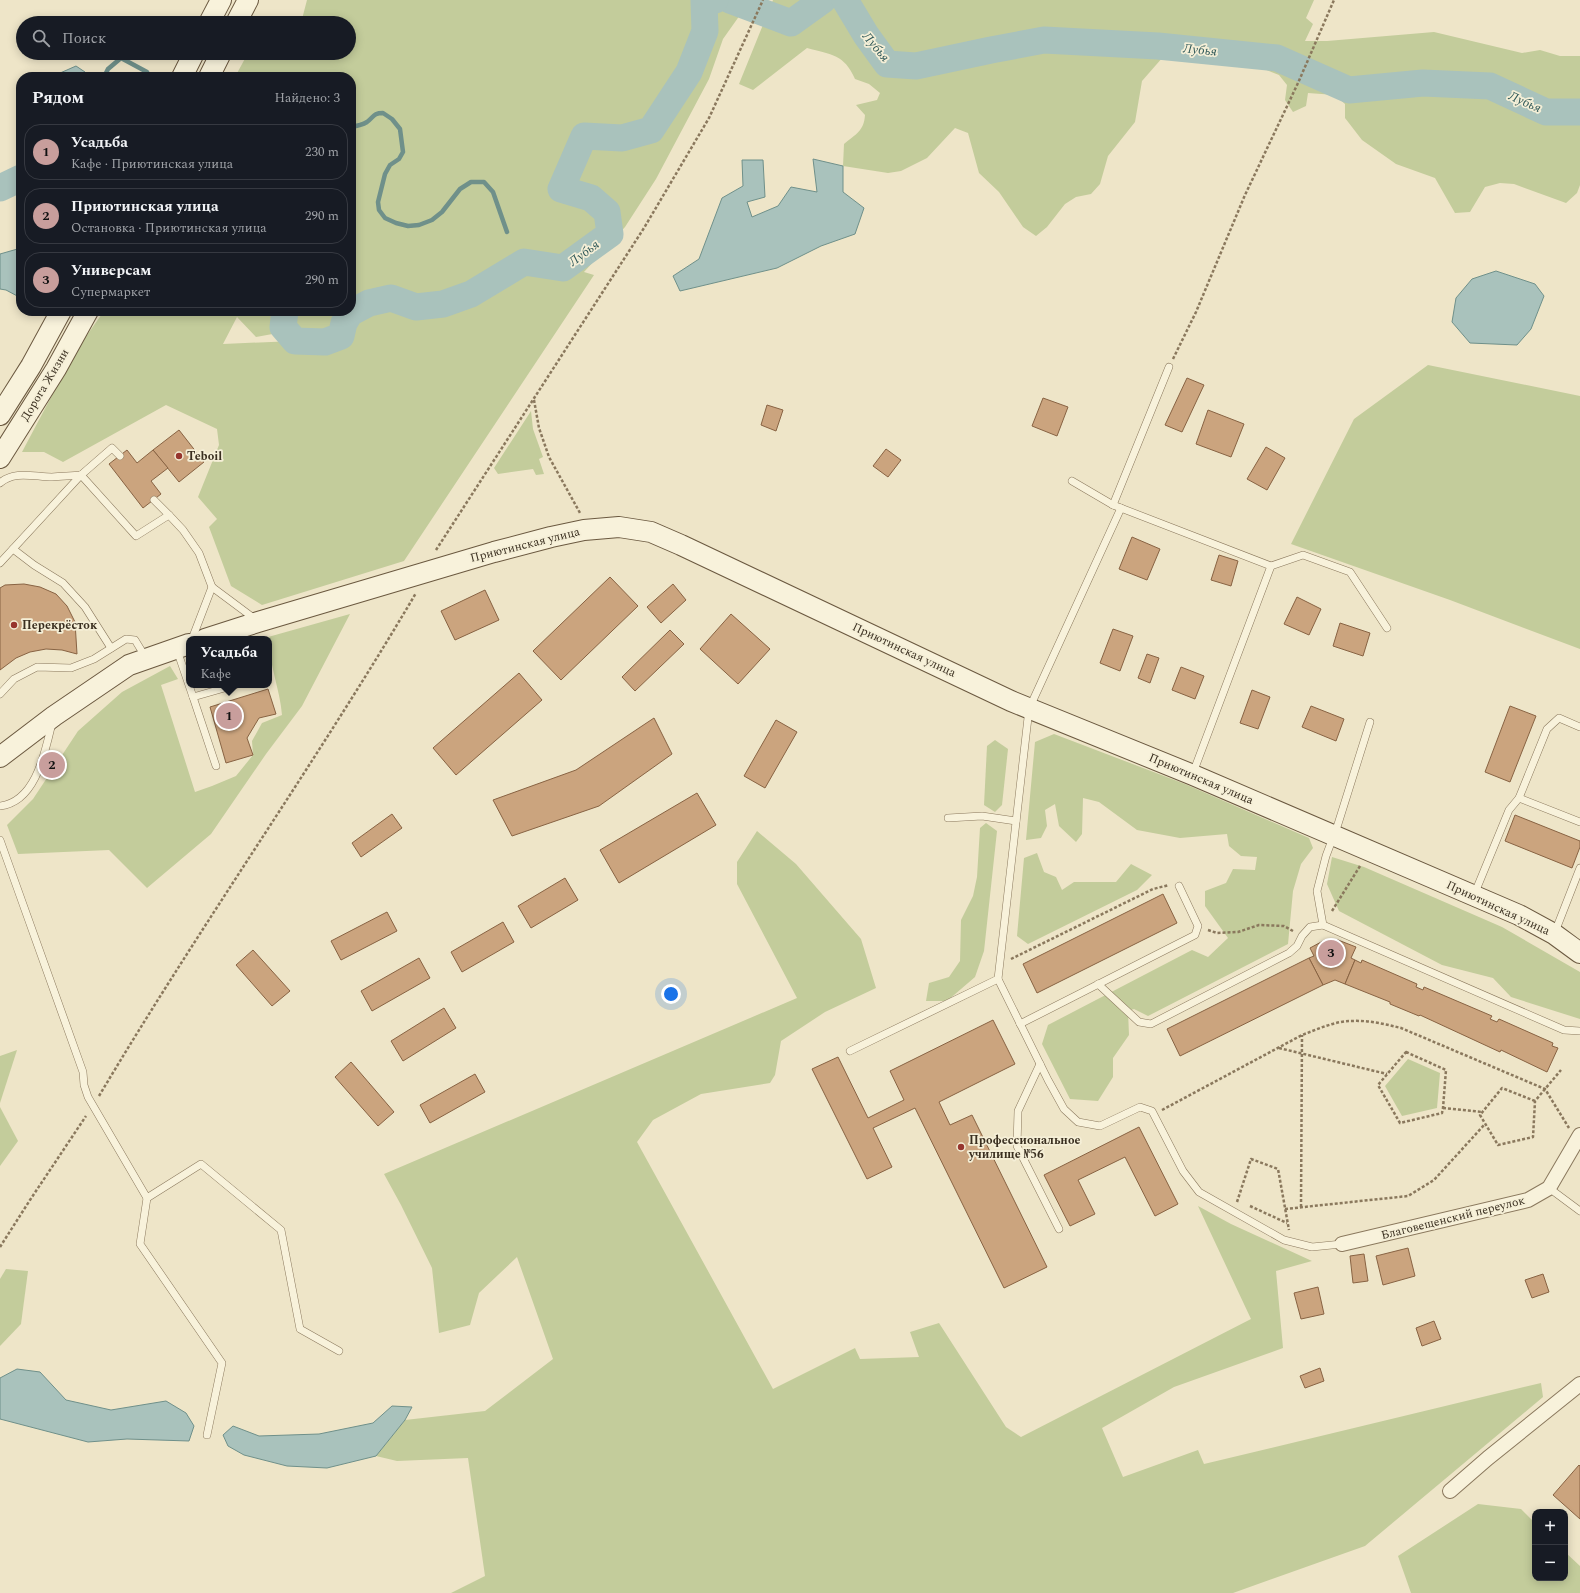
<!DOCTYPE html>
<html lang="ru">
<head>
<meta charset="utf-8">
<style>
	:root { --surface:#171b24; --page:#242831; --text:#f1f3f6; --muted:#9ea1a6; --line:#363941; --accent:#c89e9c }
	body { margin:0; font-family:Spectral,serif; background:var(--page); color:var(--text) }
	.controls { position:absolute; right:12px; bottom:12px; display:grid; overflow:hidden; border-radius:8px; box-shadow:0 2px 10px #0003 }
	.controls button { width:36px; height:36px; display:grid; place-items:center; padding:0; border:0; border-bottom:1px solid var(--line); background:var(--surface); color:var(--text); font:20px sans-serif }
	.you { position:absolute; left:671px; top:994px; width:14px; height:14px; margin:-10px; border:3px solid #fff; border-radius:50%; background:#1a73e8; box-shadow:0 0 0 6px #1a73e833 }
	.badge { display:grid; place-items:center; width:26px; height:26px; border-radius:50%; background:var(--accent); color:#111; font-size:13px; font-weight:700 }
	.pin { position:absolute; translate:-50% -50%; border:2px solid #fff; box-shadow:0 1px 4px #0006 }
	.popup { position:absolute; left:186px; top:636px; width:86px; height:52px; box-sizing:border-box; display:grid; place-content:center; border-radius:8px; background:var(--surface); filter:drop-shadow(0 1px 3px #0005); font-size:13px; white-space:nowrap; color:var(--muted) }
	.popup b { font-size:15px; color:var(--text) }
	.popup::after { content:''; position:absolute; left:50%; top:100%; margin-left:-8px; border:8px solid transparent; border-top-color:var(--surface) }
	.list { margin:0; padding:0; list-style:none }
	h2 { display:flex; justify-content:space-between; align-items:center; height:52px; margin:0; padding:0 16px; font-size:17px }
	h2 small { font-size:13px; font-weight:400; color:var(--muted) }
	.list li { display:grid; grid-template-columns:26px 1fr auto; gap:12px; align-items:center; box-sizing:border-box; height:56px; margin:0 8px 8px; padding:0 8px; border:1px solid var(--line); border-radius:16px }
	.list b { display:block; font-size:15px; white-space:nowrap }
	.list p { margin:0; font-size:13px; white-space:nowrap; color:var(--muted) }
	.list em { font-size:13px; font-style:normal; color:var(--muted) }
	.icon { flex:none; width:22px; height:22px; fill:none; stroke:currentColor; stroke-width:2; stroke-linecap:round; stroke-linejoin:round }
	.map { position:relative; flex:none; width:1580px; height:1593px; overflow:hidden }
	.search { position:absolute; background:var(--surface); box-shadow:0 2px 10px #0003; left:16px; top:16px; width:340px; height:44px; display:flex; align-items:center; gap:10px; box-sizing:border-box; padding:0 14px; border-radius:22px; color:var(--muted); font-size:15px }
	.panel { position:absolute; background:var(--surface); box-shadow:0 2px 10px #0003; left:16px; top:72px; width:340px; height:244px; border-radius:16px }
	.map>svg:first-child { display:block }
	.green { fill:#c3cc9b; fill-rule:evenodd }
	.water { fill:#a9c2bc; stroke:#6f908a }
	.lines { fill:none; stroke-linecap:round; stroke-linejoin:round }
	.stream { stroke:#6f908a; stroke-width:4.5 }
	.river { stroke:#a9c2bc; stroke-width:27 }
	.building { fill:#cba47e; stroke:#886343 }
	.lane-casing { stroke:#8a785d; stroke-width:8 }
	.street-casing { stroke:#8a785d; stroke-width:16 }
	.secondary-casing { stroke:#6b5940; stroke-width:22 }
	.path { stroke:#8a785d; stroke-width:2.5; stroke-dasharray:3 2; stroke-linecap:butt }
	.lane { stroke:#f8f2db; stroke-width:7 }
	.street { stroke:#f8f2db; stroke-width:14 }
	.secondary { stroke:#f8f2db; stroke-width:20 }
	.poi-dot { fill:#97352e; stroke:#f5efd7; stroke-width:1.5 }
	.labels { text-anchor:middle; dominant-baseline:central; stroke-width:3.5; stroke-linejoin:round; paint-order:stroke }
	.street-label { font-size:12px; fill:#3a2f20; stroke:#f5efd7 }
	.poi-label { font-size:12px; font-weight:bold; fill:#3a2f20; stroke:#f5efd7; text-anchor:start }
	.water-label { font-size:13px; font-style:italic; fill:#305959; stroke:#f5efd7 }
</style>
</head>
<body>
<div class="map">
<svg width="1580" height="1593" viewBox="0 0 1580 1593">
	<rect width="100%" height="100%" fill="#eee5c8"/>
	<g class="green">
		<path d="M307,0H747L740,15L723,39L709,79L656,179L625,227L584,272L594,275L404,561L262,605L231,586L209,527L217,519L198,497L219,445L217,429L166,405L63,462L44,452H22L75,352L104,311H351V77H235L248,53H349V23H301ZM237,317L256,337L278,333L294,341L223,344Z"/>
		<path d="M773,0H1314L1306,18L1313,24L1305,41H1327L1434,32L1522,53L1540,50L1560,56H1580V185L1577,193L1566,203L1514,184L1500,183L1485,187L1470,212L1455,213L1435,178L1396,164L1362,140L1345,118V104L1335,95L1308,93L1306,106L1293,112L1285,100L1287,85L1279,75L1254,65L1211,59L1196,61L1163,57L1142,81L1135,122L1108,156L1100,184L1091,194L1076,197L1065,204L1047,227L1036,236L1023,227L999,192L979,173L968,133L955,128L927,158L901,171L888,173L843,166L844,144C856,134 864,131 865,115L856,105L877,100L880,93L869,84L855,79C844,54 832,55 807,48L753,90L739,84Z"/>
		<path d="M1428,365L1580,396V649L1450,600L1291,544L1354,419Z"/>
		<path d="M531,411L533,429L543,457L539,459L544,474L536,475L533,469L498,474L494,468Z"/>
		<path d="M350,614L302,706L266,754L211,834L147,888L109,850L18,854L7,825L33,799L78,731L122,692L170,666L178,679L161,685L195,792L212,786L236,776L253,755L252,741L262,723L282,715C280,689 269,665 269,639H261Z"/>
		<path d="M1054,734L1185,784L1309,838L1313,848L1301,864L1293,891L1288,944L1148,1016L1134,1009L1128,1011L1129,1035L1113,1058V1077L1098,1101L1070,1099L1042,1044L1048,1025L1192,950L1208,957L1228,938L1205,906V891L1226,883L1233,869L1255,870L1257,857L1241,856L1229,846L1227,834L1180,838L1137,830L1099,802L1083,798L1082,834L1076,842L1059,826L1055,804L1045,810L1047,826L1041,838L1026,840L1035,742Z"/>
		<path d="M995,740L1008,749L1002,805L995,812L984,805L987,746Z"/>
		<path d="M986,823L997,831L984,951L975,977L947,1001H926L929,983L949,977L960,961L961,920L973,896L977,877L980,828Z"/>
		<path d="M757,831L796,864L861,939L876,988L825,1012L781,1041L775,1075L770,1083L701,1094L653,1120L637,1142L773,1389L855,1348L860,1359L919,1357L910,1332L939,1323L1006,1427L1021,1437L1251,1319L1198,1206L1231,1224L1312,1261L1276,1271L1283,1348L1174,1387L1102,1428L1123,1477L1198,1450L1204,1464L1541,1383L1543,1397L1365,1546L1233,1593H451L485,1576L468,1458L397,1461L376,1456L405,1420L485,1411L553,1359L517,1257L479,1293L470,1325L439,1333L432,1268L401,1205L384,1174L797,998L737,884V862Z"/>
		<path d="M1037,853L1044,872L1056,877L1062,890L1074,882H1116L1131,864L1152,875L1137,890L1028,944L1017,936L1024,858Z"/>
		<path d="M1332,857L1364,867L1502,927L1580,972V1019L1511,997L1493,978L1442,965L1339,911L1327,884Z"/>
		<path d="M17,1050L0,1103V1056Z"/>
		<path d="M1408,1059L1440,1073L1437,1108L1402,1116L1385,1086Z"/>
		<path d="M0,1107L18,1141L0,1166Z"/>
		<path d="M6,1269L28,1271L21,1324L0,1346V1279Z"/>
		<path d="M1478,1504L1521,1509L1535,1523V1578H1565V1552L1580,1566V1593H1411L1398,1556Z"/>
	</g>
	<g class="water">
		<path d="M76,66L85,72L84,77H51Z"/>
		<path d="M813,159L843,166V192L864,208L855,234L821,246L777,268L680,291L673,276L699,259L722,198L743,186L742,160H763L765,197L747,202L752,217L778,206L791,187L817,192Z"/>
		<path d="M21,248V298L6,290L0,289V254Z"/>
		<path d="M1496,271L1535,284L1544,296L1531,329L1517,345L1470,343L1452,322L1456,298L1472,279Z"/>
		<path d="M17,1369L40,1372L66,1400L111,1410L166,1401L186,1413L194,1426L189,1441L127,1439L88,1442L0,1419V1378Z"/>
		<path d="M392,1406L412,1407L405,1420L376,1456L327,1468L287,1466L244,1455L228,1446L223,1435L233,1426L259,1436L319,1434L373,1423Z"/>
	</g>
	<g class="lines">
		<g class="stream">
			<path d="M104,77L108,69L121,58L147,72"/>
			<path d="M351,127C357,126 362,125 367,122C374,117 373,113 383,113L392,119L400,129L403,152L399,159L390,165L385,174L378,202L379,210L385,218L396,223L408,226L419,225L432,220L442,212L460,189L471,182H484L493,192L507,232"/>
		</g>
		<g class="river">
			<path d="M730,0L791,23L823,0"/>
			<path d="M845,0L866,35L887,64L916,66L991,50L1044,40L1158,46L1277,58L1349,90L1423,83L1490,86L1546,112H1580"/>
			<path d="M0,188L21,178"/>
			<path d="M285,311L283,327L295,341L325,342L341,336L344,323L350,313L369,303L391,298L416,307L443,304L471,294L524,262L563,268L610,234L607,212L591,198L561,189L584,136L622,138L651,130L689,72L705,31L704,1L715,0"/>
		</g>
	</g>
	<g class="building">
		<path d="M1187,378L1204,385L1182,432L1165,425Z"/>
		<path d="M1043,398L1068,407L1057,436L1032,426Z"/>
		<path d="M767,405L783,410L776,431L761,425Z"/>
		<path d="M1208,410L1244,424L1231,457L1196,444Z"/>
		<path d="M179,430L204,462L179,482L153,450Z"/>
		<path d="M1266,447L1285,458L1267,490L1247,479Z"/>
		<path d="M886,449L901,460L888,477L873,466Z"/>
		<path d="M127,450L137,463L153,450L168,468L151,481L161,494L143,508L109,464Z"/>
		<path d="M1132,537L1160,549L1147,580L1119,569Z"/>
		<path d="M1219,555L1238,561L1231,586L1211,580Z"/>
		<path d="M610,577L638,606L561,680L533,651Z"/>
		<path d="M24,584L40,587L56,594L67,606L75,622L77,654L62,650L46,649L30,652L16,658L0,670V588L5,585Z"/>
		<path d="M673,584L686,600L661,623L647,607Z"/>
		<path d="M485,590L499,620L455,640L441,611Z"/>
		<path d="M1297,597L1321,609L1309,635L1284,624Z"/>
		<path d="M731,614L770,649L738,684L700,649Z"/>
		<path d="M1340,623L1370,633L1363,656L1333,646Z"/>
		<path d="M1113,629L1133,636L1120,671L1100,663Z"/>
		<path d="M670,630L684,644L635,691L622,677Z"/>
		<path d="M1147,654L1159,658L1150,683L1138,678Z"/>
		<path d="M1181,667L1204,676L1195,699L1172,690Z"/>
		<path d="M519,673L542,700L456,775L433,748Z"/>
		<path d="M268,689L276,714L259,718L247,738L253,755L226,763L210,707Z"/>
		<path d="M1252,690L1270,697L1258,729L1240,723Z"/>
		<path d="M1311,706L1344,719L1336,741L1302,727Z"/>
		<path d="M1510,706L1536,716L1510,782L1485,772Z"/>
		<path d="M654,718L672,754L599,806L512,836L493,800L576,770Z"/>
		<path d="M776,720L797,732L765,788L744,776Z"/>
		<path d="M697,793L716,825L619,883L600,850Z"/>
		<path d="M392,814L402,828L361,857L352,843Z"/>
		<path d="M1515,815L1580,841V847L1572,868L1505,841Z"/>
		<path d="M565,878L578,900L531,928L518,906Z"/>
		<path d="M1163,894L1177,923L1037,993L1023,964Z"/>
		<path d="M387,912L397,931L341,960L331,941Z"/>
		<path d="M503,922L514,942L462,972L451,952Z"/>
		<path d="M1325,940H1338L1356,947L1351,958L1355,960L1345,984L1335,980L1323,985L1309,958L1314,956L1310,948Z"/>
		<path d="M253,950L290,991L272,1006L236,965Z"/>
		<path d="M419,958L430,978L372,1011L361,991Z"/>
		<path d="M1309,958L1323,985L1180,1056L1167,1029Z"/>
		<path d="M1355,960L1361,963L1362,960L1417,984L1416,987L1423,990L1424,987L1492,1016L1490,1019L1497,1022L1499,1019L1553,1043L1552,1046L1558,1048L1547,1072L1501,1050L1500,1052L1420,1015L1419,1016L1390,1004V1002L1345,984Z"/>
		<path d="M444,1008L456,1028L403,1061L391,1041Z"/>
		<path d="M993,1020L1015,1064L939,1102L950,1125L972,1115L1047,1267L1004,1288L915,1108L873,1128L892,1167L867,1179L812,1069L838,1057L868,1118L904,1100L890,1071Z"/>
		<path d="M351,1062L394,1112L378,1126L335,1077Z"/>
		<path d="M475,1074L485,1092L430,1123L420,1105Z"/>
		<path d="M1139,1127L1178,1204L1155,1216L1125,1157L1078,1180L1095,1214L1070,1226L1044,1175Z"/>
		<path d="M1408,1248L1415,1276L1383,1285L1376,1256Z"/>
		<path d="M1364,1254L1368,1281L1353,1283L1350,1256Z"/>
		<path d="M1543,1274L1549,1292L1532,1298L1525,1280Z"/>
		<path d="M1318,1287L1324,1314L1301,1319L1294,1293Z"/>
		<path d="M1434,1321L1441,1339L1422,1346L1416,1328Z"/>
		<path d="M1320,1368L1324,1381L1305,1388L1300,1376Z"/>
		<path d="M1579,1465L1580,1466V1519L1553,1495Z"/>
	</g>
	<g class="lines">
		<defs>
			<g id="lane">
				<path d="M81,475L136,536L169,515L183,530L199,553L212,587L255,619"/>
				<path d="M1072,481L1113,505L1271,566L1303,555L1350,572L1387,628"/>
				<path d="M0,483C14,470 35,477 52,477C62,476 71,476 81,475"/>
				<path d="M154,500L169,515"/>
				<path d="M1113,505L1169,367"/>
				<path d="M1121,508L1029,709L998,979L1048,1080L1064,1109L1078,1122L1100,1126L1140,1107L1152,1111L1183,1171L1199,1192L1284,1240L1312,1247L1342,1244"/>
				<path d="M13,549L34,565L63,583L85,607L111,648"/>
				<path d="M0,563L81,475L112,448L120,456"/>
				<path d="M192,639L212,587"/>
				<path d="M177,650L193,697L235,685"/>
				<path d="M0,694L14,679L37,667L71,668L94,659L126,639L135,640L146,658"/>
				<path d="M193,697L216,766"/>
				<path d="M1370,722L1338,824L1326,856L1317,891L1323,925L1564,1030L1580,1031"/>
				<path d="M1193,773L1271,566"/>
				<path d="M1519,798L1580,822"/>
				<path d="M0,806C36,802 45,752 52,723"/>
				<path d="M948,818L982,816L1016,821"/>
				<path d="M0,840L83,1072L84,1085L88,1097L147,1198L140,1244L222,1363L207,1435"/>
				<path d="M1474,895L1509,810L1519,798L1547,729L1559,718L1580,727"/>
				<path d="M1555,932L1580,868"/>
				<path d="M1098,984L1139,1022L1151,1024L1289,953L1297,946L1302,936L1310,927L1323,925"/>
				<path d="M1020,1024L1195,935L1198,926L1179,886"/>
				<path d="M850,1051L998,979"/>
				<path d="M1040,1064L1018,1111L1017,1146L1059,1229"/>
				<path d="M1549,1188L1580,1211"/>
				<path d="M147,1198L201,1164L281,1230L300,1329L339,1351"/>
			</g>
			<g id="street">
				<path d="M1342,1244L1528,1200L1549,1188L1580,1135"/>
				<path d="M1450,1491L1488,1458L1580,1384"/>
			</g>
			<g id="secondary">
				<path d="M209,23L221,0"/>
				<path d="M236,23L248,0"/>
				<path d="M182,77L194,53"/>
				<path d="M209,77L221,53"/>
				<path d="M0,415L31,366L61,311"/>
				<path d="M0,458L56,369L88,311"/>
				<path d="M205,639L258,622L494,552L551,537L584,530L619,527L651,532L681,545L1011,701L1193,775L1519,915L1554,934L1580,953"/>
				<path d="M0,757L54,716L129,665L189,644"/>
			</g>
		</defs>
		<use href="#lane" class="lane-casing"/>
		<use href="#street" class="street-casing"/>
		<use href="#secondary" class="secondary-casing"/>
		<g class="path">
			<path d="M1173,359L1196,312L1245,195L1298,83L1334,0"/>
			<path d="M534,400L539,428L549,457L580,513"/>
			<path d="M436,550L644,228L709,118L763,0"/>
			<path d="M1332,911L1360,866"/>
			<path d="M1208,930L1217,933L1238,932L1259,925L1284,926L1293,931"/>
			<path d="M1011,959L1153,889L1169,885"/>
			<path d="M1279,1048L1387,1074"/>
			<path d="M1406,1052L1446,1070L1443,1108L1442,1113L1400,1123L1378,1085Z"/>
			<path d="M99,1096C200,926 315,764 416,593"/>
			<path d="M1535,1101L1502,1088L1480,1115L1498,1145L1533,1137L1535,1101L1561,1070"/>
			<path d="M1443,1108L1482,1112"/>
			<path d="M1162,1110L1302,1035C1318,1029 1335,1021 1351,1021C1368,1020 1385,1024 1401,1028L1545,1089L1569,1128"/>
			<path d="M1237,1202L1251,1159L1278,1169L1289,1230"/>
			<path d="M1250,1206L1287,1223"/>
			<path d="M1301,1207L1302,1035"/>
			<path d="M1285,1209L1408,1196L1434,1180L1485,1124"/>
			<path d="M0,1247L30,1200L86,1116"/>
		</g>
		<use href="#lane" class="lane"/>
		<use href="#street" class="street"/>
		<use href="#secondary" class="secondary"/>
	</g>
	<g class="poi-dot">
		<circle cx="179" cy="456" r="4"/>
		<circle cx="14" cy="625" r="4"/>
		<circle cx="961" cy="1147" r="4"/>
	</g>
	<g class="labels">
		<g class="street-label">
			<text transform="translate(45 385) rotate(-59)">Дорога Жизни</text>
			<text transform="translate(525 545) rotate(-14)">Приютинская улица</text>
			<text transform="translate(904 650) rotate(25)">Приютинская улица</text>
			<text transform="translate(1201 779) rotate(23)">Приютинская улица</text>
			<text transform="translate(1498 908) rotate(25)">Приютинская улица</text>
			<text transform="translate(1453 1218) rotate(-14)">Благовещенский переулок</text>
		</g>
		<g class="poi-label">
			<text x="187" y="456">Teboil</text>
			<text x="22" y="625">Перекрёсток</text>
			<text x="969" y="1140">Профессиональное<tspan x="969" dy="14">училище №56</tspan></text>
		</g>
		<g class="water-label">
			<text transform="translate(876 47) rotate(50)">Лубья</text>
			<text transform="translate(1200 50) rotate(6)">Лубья</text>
			<text transform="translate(1525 102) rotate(24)">Лубья</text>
			<text transform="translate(584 253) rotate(-37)">Лубья</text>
		</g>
	</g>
</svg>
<div class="controls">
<button>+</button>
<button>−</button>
</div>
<div class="you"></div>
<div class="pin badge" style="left:229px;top:716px">1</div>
<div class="popup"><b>Усадьба</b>Кафе</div>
<div class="pin badge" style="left:52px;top:765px">2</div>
<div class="pin badge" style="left:1331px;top:953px">3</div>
<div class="search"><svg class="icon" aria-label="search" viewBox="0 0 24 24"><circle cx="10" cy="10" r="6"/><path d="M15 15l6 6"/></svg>Поиск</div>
<section class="panel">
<h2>Рядом<small>Найдено: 3</small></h2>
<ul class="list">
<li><span class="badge">1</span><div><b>Усадьба</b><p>Кафе · Приютинская улица</p></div><em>230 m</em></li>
<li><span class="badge">2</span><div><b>Приютинская улица</b><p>Остановка · Приютинская улица</p></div><em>290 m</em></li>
<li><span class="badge">3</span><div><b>Универсам</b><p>Супермаркет</p></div><em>290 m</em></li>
</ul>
</section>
</div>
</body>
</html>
